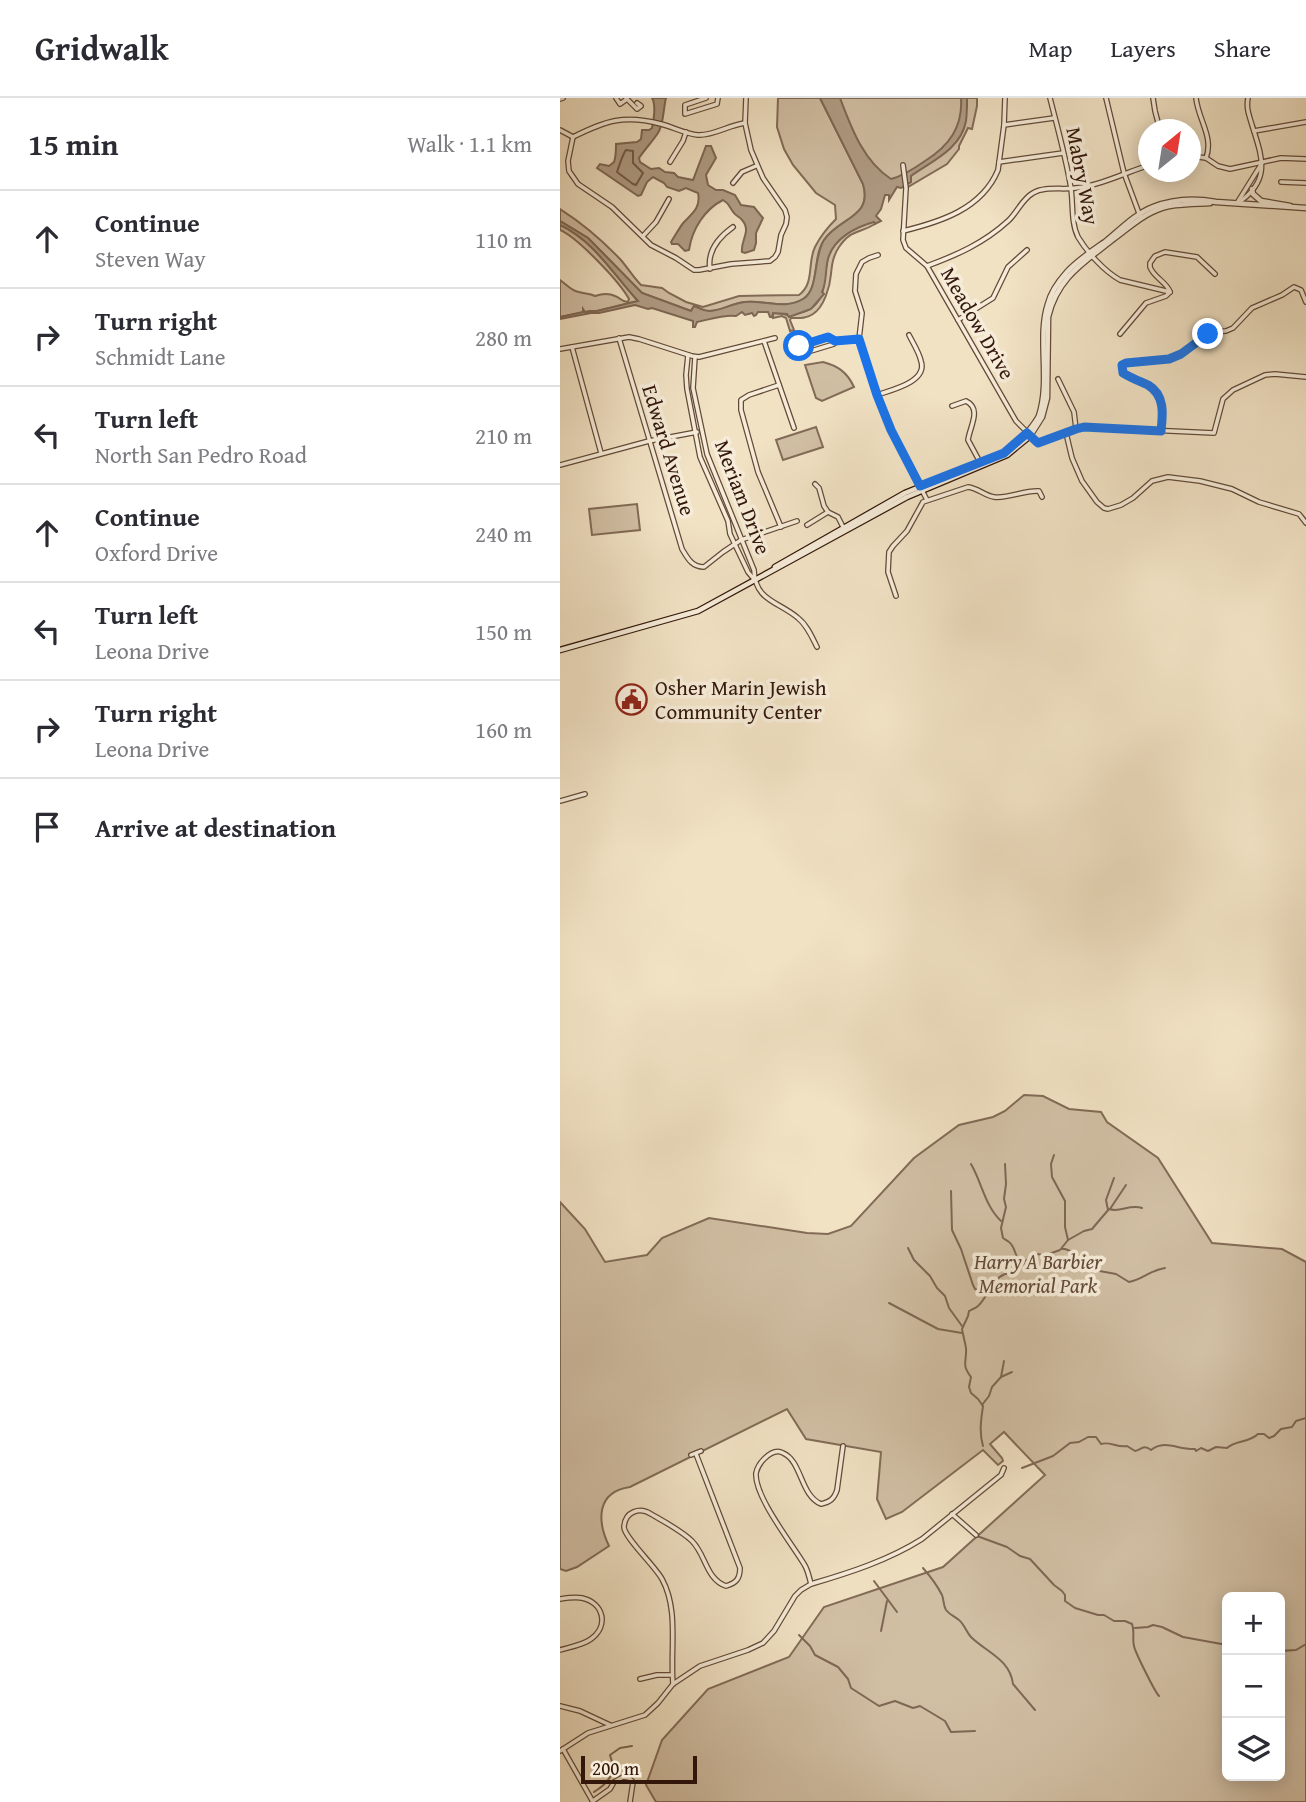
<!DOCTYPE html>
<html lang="en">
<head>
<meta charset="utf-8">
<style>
	:root { --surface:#fff; --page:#f2f2f3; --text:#2b2b33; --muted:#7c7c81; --line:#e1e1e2 }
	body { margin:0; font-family:"Gentium Book Plus",serif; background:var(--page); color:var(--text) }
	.controls { position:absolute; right:21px; bottom:21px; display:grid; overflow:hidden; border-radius:10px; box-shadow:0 4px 18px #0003 }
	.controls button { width:63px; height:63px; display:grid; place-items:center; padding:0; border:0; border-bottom:2px solid var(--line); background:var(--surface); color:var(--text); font:35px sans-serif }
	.compass { position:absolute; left:578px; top:21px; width:63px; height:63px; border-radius:50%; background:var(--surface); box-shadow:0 4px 18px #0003; rotate:30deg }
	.scale { position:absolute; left:21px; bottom:18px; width:116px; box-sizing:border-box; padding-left:7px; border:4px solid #32170a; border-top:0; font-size:19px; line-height:24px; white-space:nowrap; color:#32170a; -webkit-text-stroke:5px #f6ecd9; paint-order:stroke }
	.stop { position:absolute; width:21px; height:21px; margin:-16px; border:5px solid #1a73e8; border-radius:50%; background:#fff }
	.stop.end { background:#1a73e8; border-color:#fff; box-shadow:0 2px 7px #0008 }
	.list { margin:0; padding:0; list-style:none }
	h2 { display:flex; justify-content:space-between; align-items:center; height:91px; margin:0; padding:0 28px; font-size:30px }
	h2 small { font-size:23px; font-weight:400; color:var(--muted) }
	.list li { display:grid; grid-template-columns:46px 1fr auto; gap:21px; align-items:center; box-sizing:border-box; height:98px; padding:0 28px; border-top:2px solid var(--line) }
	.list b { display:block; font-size:26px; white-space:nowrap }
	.list p { margin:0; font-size:23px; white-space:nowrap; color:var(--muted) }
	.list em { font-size:23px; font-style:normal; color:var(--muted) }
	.icon { flex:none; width:38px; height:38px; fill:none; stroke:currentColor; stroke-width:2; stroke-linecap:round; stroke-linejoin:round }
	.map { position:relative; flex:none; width:746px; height:1704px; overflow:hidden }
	header { display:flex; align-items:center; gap:42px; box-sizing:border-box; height:98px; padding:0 35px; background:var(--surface); border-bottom:2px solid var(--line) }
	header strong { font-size:33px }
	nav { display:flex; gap:38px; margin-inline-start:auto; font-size:24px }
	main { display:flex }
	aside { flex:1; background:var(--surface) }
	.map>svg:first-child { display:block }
	.green { fill:#d1bfa4; stroke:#826b57; stroke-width:2; fill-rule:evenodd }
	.water { fill:#b09d85; stroke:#7e6754; stroke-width:2 }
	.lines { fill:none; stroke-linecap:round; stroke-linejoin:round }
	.shore { stroke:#715a48; stroke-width:2 }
	.stream { stroke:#7e6754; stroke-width:2 }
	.minor-casing { stroke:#624a38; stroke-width:6 }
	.tertiary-casing { stroke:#624a38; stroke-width:7 }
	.secondary-casing { stroke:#32170a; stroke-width:7 }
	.minor { stroke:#f6ecd9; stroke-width:3.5 }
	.tertiary { stroke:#f6ecd9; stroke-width:4.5 }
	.secondary { stroke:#f6ecd9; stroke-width:4.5 }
	.route { stroke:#1a73e8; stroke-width:9 }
	.labels { text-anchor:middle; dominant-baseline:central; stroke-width:7; stroke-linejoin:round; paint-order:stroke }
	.street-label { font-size:21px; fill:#32170a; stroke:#f6ecd9 }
	.poi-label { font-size:21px; fill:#32170a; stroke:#f6ecd9; text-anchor:start }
	.park-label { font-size:21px; font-style:italic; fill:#624938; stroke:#f6ecd9 }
</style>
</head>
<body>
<header>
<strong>Gridwalk</strong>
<nav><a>Map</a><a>Layers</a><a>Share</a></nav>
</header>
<main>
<aside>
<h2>15 min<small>Walk · 1.1 km</small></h2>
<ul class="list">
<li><svg class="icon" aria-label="ahead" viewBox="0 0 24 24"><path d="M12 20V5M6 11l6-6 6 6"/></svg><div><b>Continue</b><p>Steven Way</p></div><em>110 m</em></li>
<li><svg class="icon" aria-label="right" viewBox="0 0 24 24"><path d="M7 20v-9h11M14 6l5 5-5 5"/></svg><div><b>Turn right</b><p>Schmidt Lane</p></div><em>280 m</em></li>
<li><svg class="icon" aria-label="left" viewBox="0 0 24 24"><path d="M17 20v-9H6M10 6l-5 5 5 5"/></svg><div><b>Turn left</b><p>North San Pedro Road</p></div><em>210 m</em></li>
<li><svg class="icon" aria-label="ahead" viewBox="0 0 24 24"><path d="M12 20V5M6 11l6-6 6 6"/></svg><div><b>Continue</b><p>Oxford Drive</p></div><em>240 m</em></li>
<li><svg class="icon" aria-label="left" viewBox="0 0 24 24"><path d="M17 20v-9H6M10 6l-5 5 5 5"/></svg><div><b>Turn left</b><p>Leona Drive</p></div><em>150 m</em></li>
<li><svg class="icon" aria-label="right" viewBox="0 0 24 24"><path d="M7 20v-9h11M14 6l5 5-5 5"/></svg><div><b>Turn right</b><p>Leona Drive</p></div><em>160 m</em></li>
<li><svg class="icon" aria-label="arrive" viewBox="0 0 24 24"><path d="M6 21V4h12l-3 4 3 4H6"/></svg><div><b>Arrive at destination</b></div></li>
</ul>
</aside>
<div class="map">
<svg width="746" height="1704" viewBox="0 0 746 1704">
	<rect width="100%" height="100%" fill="#f1e2c4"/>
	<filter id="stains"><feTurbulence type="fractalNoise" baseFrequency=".00286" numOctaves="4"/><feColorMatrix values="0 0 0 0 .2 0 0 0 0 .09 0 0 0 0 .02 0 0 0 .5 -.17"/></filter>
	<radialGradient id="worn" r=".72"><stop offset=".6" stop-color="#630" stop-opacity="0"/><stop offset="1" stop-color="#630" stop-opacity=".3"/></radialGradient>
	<g class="green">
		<path d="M218,0H260L303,86C313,119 280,120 264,142C252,159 260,191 243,201C226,212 205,202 185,204C173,205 162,213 149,213C143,213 140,210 134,208L131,213L82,195L28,140L0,123V111C22,125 42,142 60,161C68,170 73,179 81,187L102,190L109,195L126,204L143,209L179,198L239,197C255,185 247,165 255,149C260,139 268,129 276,121L275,107L256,95L233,67L224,51L217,29Z"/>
		<path d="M269,0H403L407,10V0H417V8L412,31L408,30L399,48V51L387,66L348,89L347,86L351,84V79L320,90Z"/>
		<path d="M314,123L315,126C299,136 291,131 279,149C273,158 272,166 271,176C270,189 264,209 253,216C246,221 238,220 231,220L230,222L234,232L230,233L226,220L222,218L213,220V215L224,216L229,218C236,216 244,215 250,211C268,200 263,177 268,160C273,141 295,129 314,123Z"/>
		<path d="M0,127C34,143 53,176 78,203L37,213H30L0,219V182C6,186 11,193 19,194C25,196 29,195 35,198C41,196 49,195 55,198C61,200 61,204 68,204L69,201C59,183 18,140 0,132Z"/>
		<path d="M263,264C278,268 287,274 294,289L262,303L256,300L245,267Z"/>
		<path d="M256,329L263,349L223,362L216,342Z"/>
		<path d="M77,406L80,432L32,437L29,411Z"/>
		<path d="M464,997L483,998L509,1011L541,1014L547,1024L598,1060L652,1145L722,1151L746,1164V1704H96L86,1687L102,1642L148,1591L229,1559L264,1509L383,1469L485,1377L444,1334L430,1346L442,1360L443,1363L438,1367L423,1352L342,1414L326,1421L317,1401L321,1354L246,1341L227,1311L70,1389C36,1394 37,1423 49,1448L17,1469L6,1473L0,1471V1104L25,1131L45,1164L87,1157L102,1140L149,1120L247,1135L268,1136L291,1128L354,1060L399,1027L433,1019L445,1013ZM667,1499H720V1678H667Z"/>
	</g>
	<g class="water">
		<path d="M92,0H106C103,12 104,25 98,35C92,44 85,51 79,60L80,64L91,71L99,70L105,74L114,75L118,79L133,82L146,48H151L156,60L146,77L148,87L156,92H163L175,97L181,107L194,109L203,120L196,135V145L194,152L185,155L182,154C180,143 192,133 182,122C180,119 176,118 174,115C169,109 170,106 163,102C145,111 132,131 129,152L125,153L118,146H112L111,144C115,138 119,130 124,124C133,115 141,109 138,95L126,90L119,93L107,89L104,85L93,79L87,84L81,97L78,98L37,70L40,66L49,68L54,64C56,59 56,52 56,46L77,44L81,41L82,32H89L92,30C94,22 96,6 92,0Z"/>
		<path d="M260,0H280C291,29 303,63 331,81C343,78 355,70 365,63C389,48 403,29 401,0H407C407,7 407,15 406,23C401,51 372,63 351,78V84L341,90L337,89L329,102V97H325L321,111L316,118L321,123L315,126L314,124C295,129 273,141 268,161C265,172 267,184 262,194L264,196L251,211L229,219L227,216L213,215L212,219H210L208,214H198L196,217L194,218L192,215L185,217L182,214L176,218C164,216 148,222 137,224L135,229H133V223L92,210L88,211L75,207L39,215H31L0,221V219L23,214V211L25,214L37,213L78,203C53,176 34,143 0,127V123L28,140L82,195L131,213L134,208C140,210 143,213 149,213C161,213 172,205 185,204C205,202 225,212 243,201C259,192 253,159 264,142C279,119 313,120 303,86Z"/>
	</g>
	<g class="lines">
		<path class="shore" d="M66,52L73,53V65L83,75L76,87L73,86L57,74C58,71 64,54 66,52Z"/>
		<g class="stream">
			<path d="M494,1057L491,1066L492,1079L505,1103V1129L508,1142"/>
			<path d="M411,1066C422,1085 425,1108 441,1123"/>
			<path d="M445,1066L446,1086L444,1101L446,1109L441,1130L443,1140C446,1142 449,1143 451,1146C455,1151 458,1164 459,1170"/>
			<path d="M391,1093L392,1132L401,1151L413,1187L415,1191L426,1195"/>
			<path d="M550,1111L566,1087"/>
			<path d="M548,1112L546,1102L554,1080"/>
			<path d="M348,1150L354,1162L370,1178L377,1190L385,1198L389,1210L402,1228"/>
			<path d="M502,1151H505L513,1154L523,1167L534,1172L556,1176L569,1184C584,1181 588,1173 605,1170"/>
			<path d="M329,1205L378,1231L402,1235"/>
			<path d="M441,1279L452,1274"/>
			<path d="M422,1307L429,1298L432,1289L441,1279L444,1263"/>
			<path d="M423,1348C419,1334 421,1322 423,1308L418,1301L411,1295L409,1289L411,1279C401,1266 407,1264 406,1250C405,1244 403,1237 402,1231L408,1218L409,1213C411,1212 418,1209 419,1207C428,1198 432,1181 445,1176C448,1175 452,1176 456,1175L463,1167L465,1163L476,1156L486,1157L500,1152L508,1142L524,1133L532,1131L549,1111C560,1115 569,1106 582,1110"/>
			<path d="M462,1370L493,1358L510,1345L519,1344L528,1339H536L541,1346C550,1343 557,1350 567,1348L575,1353C581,1352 583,1346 591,1352C605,1341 618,1352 635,1351L636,1353L641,1350L648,1353L656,1349L667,1350C676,1342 689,1345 698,1336H704L709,1340L714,1338L721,1331L732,1329L736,1323L746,1320"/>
			<path d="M417,1438L447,1449L460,1458L470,1461L494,1487L502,1493L505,1497V1503L515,1510L538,1517H544L554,1523H565L572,1526C575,1533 572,1540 574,1548C575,1554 595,1594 599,1598"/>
			<path d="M363,1470C370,1478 377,1487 382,1497C384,1502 383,1507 386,1512C390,1517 394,1518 399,1522C405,1527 406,1534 411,1539C426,1554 450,1561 453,1586L475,1612"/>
			<path d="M314,1483L337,1514"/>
			<path d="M575,1530L588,1529L593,1527L602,1529L623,1539L667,1547"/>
			<path d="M321,1533L327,1503"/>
			<path d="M239,1537L250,1548L255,1557L278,1569L288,1581L291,1590L319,1608L335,1603L353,1610L360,1608L385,1623L391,1634L415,1633"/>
			<path d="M720,1553L736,1552L746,1546"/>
			<path d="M34,1694C42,1689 53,1680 53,1669C53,1665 51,1661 50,1657L60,1650L72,1648"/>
		</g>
		<defs>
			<g id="minor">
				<path d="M56,0L60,6L67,1"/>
				<path d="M66,0L77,11L81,8L77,5"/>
				<path d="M146,0L125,7V16L157,6L158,0"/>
				<path d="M490,0C497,28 505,56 510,85C514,102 510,123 518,139C527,154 544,173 560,182L610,194"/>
				<path d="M546,0L564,75L580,118"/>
				<path d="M593,0L595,13L600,32"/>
				<path d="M636,0C638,21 654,39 646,60"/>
				<path d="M0,1L3,0"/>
				<path d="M444,27L494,20"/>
				<path d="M0,32L13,39"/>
				<path d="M694,33L746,24"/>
				<path d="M13,39L8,63L9,73L18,86L52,109L91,147L116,160L134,172H139L171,166L210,163L215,159L218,154L221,137L226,126L227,119L225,112L203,80L191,52L185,25L186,0"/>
				<path d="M13,39C45,23 64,16 101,26C113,29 126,36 138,37C153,38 169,27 185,25"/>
				<path d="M631,58L646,60L658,68L670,71L721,60L746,61"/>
				<path d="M110,64L123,43L126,34"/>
				<path d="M439,64L503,55"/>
				<path d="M343,67L346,90L343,142L346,150L367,168L456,323L478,345L516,331L524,329L654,335L663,301L673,292L705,277L715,276L746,279"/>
				<path d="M721,84L746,85"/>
				<path d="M173,85L182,74L196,68"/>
				<path d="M677,105L702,65"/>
				<path d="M678,105C712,82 702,59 692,27C689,17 686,10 688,0"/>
				<path d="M343,133C380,124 422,111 438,72L444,27L445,0"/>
				<path d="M83,138L96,124L109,101"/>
				<path d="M318,157L309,160L302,164L296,176L295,193L302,215L299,241L317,297L331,332L367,402"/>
				<path d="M367,168C397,157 424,145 448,123C457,115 462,101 473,95C485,88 502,92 516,90C541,87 565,75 589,67"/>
				<path d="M150,171C147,152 159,139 173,129"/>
				<path d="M610,194C607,184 594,180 590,169V165L595,158L605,154L637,159L655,176"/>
				<path d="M398,222L433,200L448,169L467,152"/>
				<path d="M560,236L586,205L606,198L610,194"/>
				<path d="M59,240L122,451C128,461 132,469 144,469L163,454L181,442L237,423"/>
				<path d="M275,242L274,246L241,256L239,248L268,239L275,242L299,241"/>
				<path d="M204,243L234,330"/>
				<path d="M12,249L41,355"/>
				<path d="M0,251L69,239L79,241L132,258L139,259L215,240"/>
				<path d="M128,257L126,277L127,291L140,359L168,423L170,436L188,474L193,480"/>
				<path d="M135,259L133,290L147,356L194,472C195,503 218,503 238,520C247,527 252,539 257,549"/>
				<path d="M498,281L514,314L516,331"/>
				<path d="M219,287L189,297L181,302V312L198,374L221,429"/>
				<path d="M317,297C331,292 368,284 361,263C359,254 353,245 349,237"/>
				<path d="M392,308L406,303C422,311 410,328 408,342L421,366"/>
				<path d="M601,333C603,316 605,297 588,287C579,283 571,280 563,275L561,269L564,265L603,262L621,256L651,234L666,233L673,230L692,210L722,197L734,189L741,192L746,204"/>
				<path d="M506,335L512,360L522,383L537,404L544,410L548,411L561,407L573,400L592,383L608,379L640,383L672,391L699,404L739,416L746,425"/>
				<path d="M0,367L89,343L137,334"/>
				<path d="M255,386L259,390L264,408L268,414L278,419L284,431"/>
				<path d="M247,427L268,414"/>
				<path d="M336,498L328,474L329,454L333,448L347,433L363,404L408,389C418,390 425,398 434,399C448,401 464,392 479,393L482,399"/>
				<path d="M0,703L25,696"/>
				<path d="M131,1357L141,1353"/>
				<path d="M392,1416L416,1437"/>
				<path d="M251,1486C249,1479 248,1472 244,1466C232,1446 194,1398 196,1375C197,1370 200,1365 204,1361C209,1356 216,1351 223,1355C242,1363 240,1397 261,1406C270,1404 274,1401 277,1392L283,1348"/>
				<path d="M0,1501C7,1500 16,1499 22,1500C44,1505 49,1528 31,1541C23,1547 10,1549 0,1552"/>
				<path d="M80,1581L97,1577H112"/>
				<path d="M113,1586C110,1551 119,1512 102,1481C95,1468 64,1439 64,1429C65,1413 80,1409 91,1416C103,1423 122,1433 132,1443C146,1457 146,1481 166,1488C176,1485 180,1481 180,1470L136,1356"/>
				<path d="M0,1608L20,1613L50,1627"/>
				<path d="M3,1651L33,1704"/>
				<path d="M0,1653L28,1635L85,1617L98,1605L113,1586L140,1568L188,1552L203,1545L214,1533L235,1498L241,1492L251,1486C289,1475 329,1462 362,1441L441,1377L444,1370"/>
				<path d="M33,1703L50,1691L54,1684L63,1679L69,1680L73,1684L70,1704"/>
			</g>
			<g id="tertiary">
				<path d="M692,91L693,96L701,103L730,108"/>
				<path d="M467,335C471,330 476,324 479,318C491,282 477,240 488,206C491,194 499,183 507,174C518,162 532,153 545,144C560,132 575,116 593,109C613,101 635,100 656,104L746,110"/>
				<path d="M470,338L482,319L487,300L488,219C497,180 523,165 552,142C565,133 577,121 592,114C610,105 630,106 650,105"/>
			</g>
			<g id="secondary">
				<path d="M215,469L345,395L444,355L467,335"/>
				<path d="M0,552L138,513L347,399L447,357L470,338"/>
			</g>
		</defs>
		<use href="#minor" class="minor-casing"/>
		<use href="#tertiary" class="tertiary-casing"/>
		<use href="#secondary" class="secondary-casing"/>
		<use href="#minor" class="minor"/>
		<use href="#tertiary" class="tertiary"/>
		<use href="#secondary" class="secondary"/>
	</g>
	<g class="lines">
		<path class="route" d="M239,248L268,239L275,243L299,241L317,297L331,332L360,388L444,355L467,335L478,345L516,331L524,329L601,333C603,316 605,297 588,287C579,283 571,280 563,275L562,267L566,265L609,261L621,256L648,236"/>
	</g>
	<defs>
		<symbol id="civic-ring" viewBox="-11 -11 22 22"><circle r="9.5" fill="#f6ecd9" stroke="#8f2418" stroke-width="1.5"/><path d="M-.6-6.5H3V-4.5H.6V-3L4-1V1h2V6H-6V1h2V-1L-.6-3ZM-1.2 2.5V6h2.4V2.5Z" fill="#8f2418"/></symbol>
	</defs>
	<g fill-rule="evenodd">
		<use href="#civic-ring" x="54" y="584" width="35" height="35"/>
	</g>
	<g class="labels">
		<g class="street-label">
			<text transform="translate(523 78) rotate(79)">Mabry Way</text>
			<text transform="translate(418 225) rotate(60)">Meadow Drive</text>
			<text transform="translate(109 352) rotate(73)">Edward Avenue</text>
			<text transform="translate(183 399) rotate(69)">Meriam Drive</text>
		</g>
		<g class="poi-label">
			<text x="95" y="589">Osher Marin Jewish<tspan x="95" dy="24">Community Center</tspan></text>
		</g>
		<g class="park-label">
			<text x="478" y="1163">Harry A Barbier<tspan x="478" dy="24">Memorial Park</tspan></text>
		</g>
	</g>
	<rect width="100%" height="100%" filter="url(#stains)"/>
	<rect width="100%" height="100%" fill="url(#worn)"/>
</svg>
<div class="controls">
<button>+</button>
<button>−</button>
<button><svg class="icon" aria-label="layers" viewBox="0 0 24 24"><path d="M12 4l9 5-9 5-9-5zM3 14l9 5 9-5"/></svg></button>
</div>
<svg class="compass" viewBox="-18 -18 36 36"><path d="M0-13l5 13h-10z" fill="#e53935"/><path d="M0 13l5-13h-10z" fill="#7c7c81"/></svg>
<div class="scale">200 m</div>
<div class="stop" style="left:239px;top:248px"></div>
<div class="stop end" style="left:648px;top:236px"></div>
</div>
</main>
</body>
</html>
